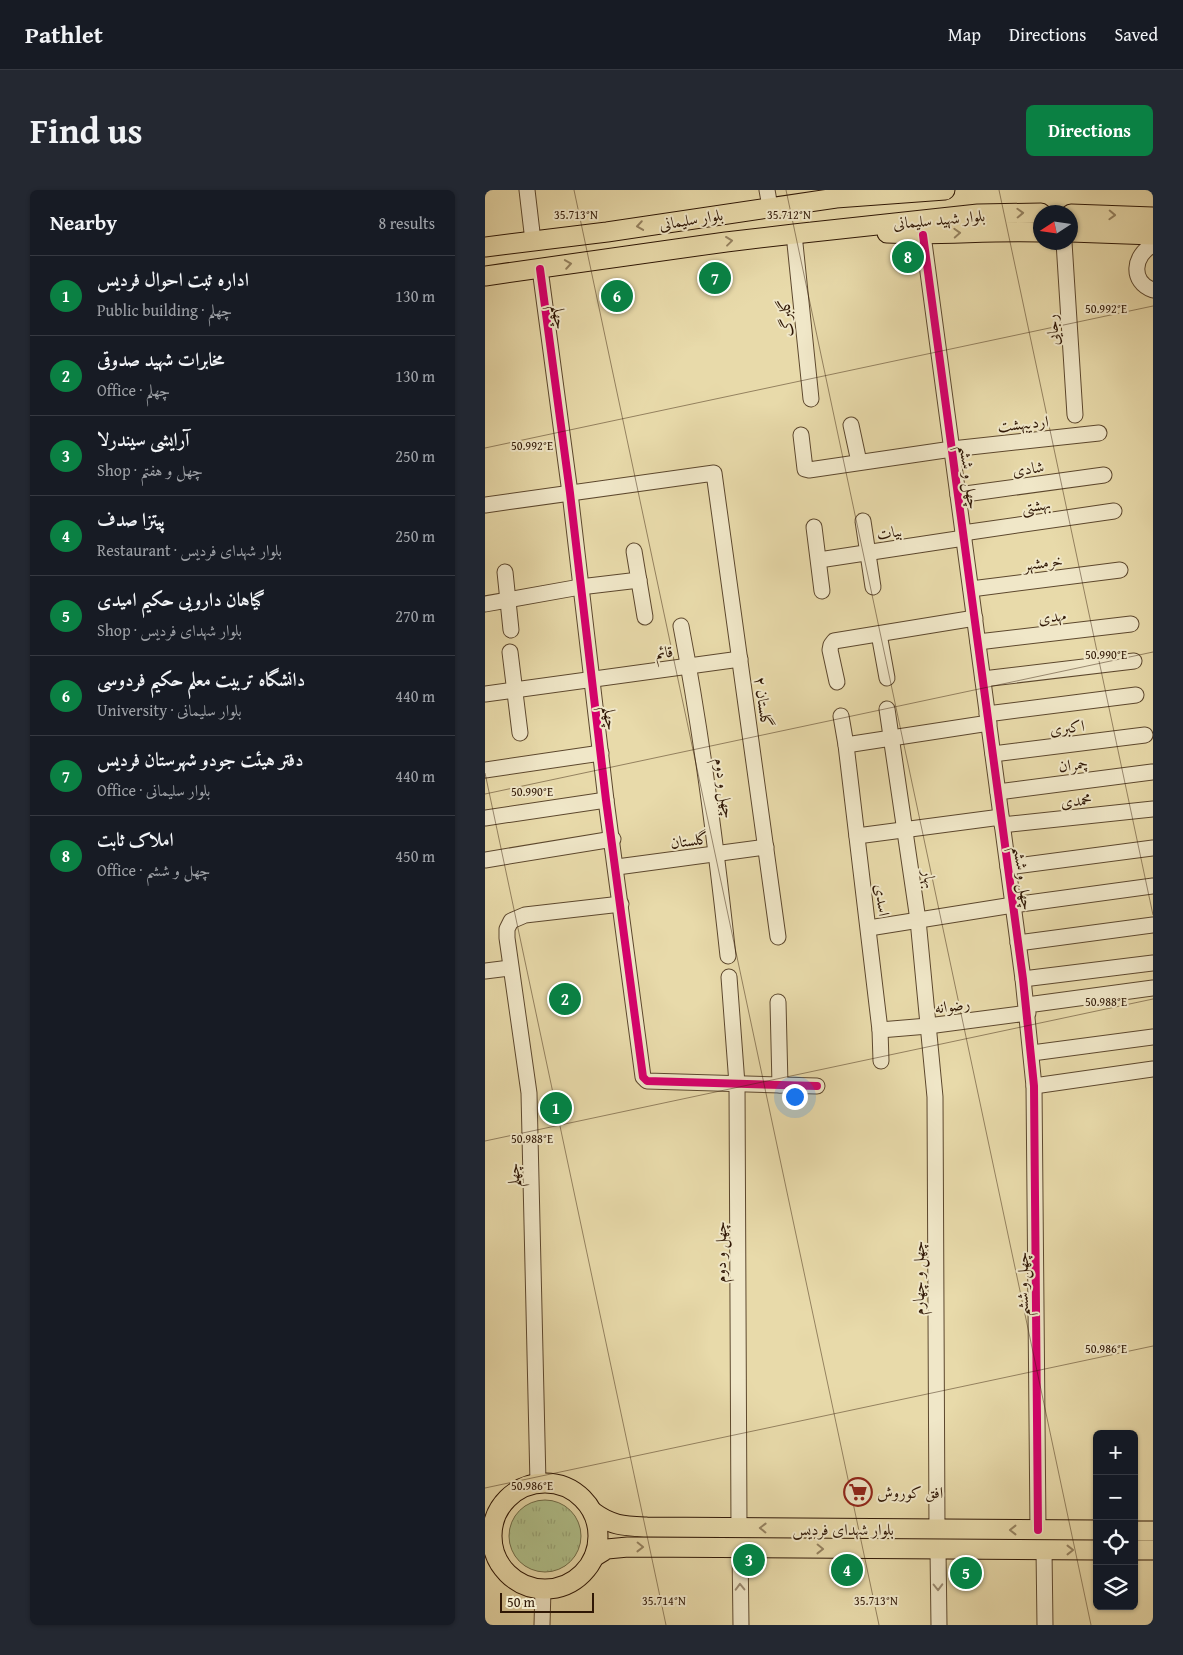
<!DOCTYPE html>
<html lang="en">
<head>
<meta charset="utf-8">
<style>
	:root { --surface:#171b24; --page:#242831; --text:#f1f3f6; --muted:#9ea1a6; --line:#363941; --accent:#0b8043 }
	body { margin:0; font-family:"Gentium Book Plus",Amiri,serif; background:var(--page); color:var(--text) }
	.controls { position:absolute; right:15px; bottom:15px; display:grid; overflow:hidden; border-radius:8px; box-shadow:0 1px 4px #0004 }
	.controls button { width:45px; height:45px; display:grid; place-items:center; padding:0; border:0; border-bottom:1px solid var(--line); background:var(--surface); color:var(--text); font:25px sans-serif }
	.compass { position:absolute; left:548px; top:15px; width:45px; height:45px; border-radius:50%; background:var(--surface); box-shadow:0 1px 4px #0004; rotate:258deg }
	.scale { position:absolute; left:15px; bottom:12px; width:94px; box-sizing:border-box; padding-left:5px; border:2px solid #2f1705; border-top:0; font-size:14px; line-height:18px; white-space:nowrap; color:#2f1705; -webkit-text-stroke:4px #f0e7c8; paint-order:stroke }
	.you { position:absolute; left:309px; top:906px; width:18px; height:18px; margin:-12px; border:4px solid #fff; border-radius:50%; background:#1a73e8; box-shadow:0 0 0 8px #1a73e833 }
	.badge { display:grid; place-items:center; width:32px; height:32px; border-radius:50%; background:var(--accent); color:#fff; font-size:16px; font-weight:700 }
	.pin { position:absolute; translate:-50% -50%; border:2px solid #fff; box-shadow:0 1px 5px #0006 }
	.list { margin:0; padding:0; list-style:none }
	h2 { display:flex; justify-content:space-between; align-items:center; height:65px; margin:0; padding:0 20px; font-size:21px }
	h2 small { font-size:16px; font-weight:400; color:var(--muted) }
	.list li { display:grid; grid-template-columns:32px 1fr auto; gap:15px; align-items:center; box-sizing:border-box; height:80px; padding:0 20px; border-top:1px solid var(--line) }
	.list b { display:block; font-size:19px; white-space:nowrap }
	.list p { margin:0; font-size:16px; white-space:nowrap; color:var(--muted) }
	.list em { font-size:16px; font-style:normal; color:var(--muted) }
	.icon { flex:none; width:28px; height:28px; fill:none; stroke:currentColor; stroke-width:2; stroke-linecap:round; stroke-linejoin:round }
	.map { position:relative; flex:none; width:668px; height:1435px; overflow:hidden; border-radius:8px }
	header { display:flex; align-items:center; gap:30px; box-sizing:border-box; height:70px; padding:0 25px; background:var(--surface); border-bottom:1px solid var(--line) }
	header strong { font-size:24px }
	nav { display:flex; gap:28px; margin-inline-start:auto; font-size:18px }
	.intro { display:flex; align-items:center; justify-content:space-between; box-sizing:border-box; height:120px; padding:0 30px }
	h1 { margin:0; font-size:35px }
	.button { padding:12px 22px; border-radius:8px; background:var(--accent); color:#fff; font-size:18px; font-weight:700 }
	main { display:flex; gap:30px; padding:0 30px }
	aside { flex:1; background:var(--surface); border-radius:8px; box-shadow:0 1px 4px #0004 }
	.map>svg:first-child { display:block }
	.grass { fill:url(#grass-tufts); stroke:#706c48 }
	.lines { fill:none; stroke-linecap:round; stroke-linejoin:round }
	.minor-casing { stroke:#5d482e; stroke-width:17 }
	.major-casing { stroke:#2f1705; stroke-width:21 }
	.minor { stroke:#f0e7c8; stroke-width:15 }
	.major { stroke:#e8daaa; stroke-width:19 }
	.cycleway-casing { stroke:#f0e7c8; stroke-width:11 }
	.cycleway { stroke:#d6006c; stroke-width:8 }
	.oneway { stroke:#958260 }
	.oneway2 { stroke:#998970 }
	.ticks { fill:none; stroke:#2f1705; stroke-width:1; stroke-opacity:0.45 }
	.labels { text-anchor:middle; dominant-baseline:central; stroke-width:4; stroke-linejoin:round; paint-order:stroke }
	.street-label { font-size:16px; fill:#2f1705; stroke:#f0e7c8 }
	.poi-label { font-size:16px; fill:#2f1705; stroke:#f0e7c8; text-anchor:start }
	.ticks-label { font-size:12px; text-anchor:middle; fill:#2f1705; stroke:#f0e7c8; stroke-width:4; stroke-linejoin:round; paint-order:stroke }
</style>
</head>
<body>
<header>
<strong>Pathlet</strong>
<nav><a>Map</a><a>Directions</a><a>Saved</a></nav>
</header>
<div class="intro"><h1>Find us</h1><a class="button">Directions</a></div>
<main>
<aside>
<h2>Nearby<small>8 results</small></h2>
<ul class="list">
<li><span class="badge">1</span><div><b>اداره ثبت احوال فردیس</b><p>Public building · چهلم</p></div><em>130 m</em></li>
<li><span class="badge">2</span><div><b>مخابرات شهید صدوقی</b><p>Office · چهلم</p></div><em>130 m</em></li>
<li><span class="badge">3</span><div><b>آرایشی سیندرلا</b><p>Shop · چهل و هفتم</p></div><em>250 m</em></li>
<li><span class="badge">4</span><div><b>پیتزا صدف</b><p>Restaurant · بلوار شهدای فردیس</p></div><em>250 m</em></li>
<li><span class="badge">5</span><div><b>گیاهان دارویی حکیم امیدی</b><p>Shop · بلوار شهدای فردیس</p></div><em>270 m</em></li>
<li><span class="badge">6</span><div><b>دانشگاه تربیت معلم حکیم فردوسی</b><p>University · بلوار سلیمانی</p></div><em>440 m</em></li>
<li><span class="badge">7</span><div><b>دفتر هیئت جودو شهرستان فردیس</b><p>Office · بلوار سلیمانی</p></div><em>440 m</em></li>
<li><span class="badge">8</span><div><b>املاک ثابت</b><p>Office · چهل و ششم</p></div><em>450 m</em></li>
</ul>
</aside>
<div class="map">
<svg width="668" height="1435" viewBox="0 0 668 1435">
	<defs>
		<pattern id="grass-tufts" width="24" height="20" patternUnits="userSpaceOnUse" patternTransform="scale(1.25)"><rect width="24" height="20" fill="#b1c18c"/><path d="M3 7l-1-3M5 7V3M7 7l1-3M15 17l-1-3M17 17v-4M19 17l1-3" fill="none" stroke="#99a577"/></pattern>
	</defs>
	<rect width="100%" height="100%" fill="#e8daaa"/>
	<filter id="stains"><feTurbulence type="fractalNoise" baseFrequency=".004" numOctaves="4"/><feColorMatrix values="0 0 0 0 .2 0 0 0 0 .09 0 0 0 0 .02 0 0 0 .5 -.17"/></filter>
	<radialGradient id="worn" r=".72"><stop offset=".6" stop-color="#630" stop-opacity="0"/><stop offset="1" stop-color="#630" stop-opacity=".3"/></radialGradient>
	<circle class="grass" cx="60" cy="1346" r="36"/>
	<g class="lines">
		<defs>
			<g id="minor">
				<path d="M42,0L48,51"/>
				<path d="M282,0L285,17"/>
				<path d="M309,44L326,209"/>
				<path d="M438,45L538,789L549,896L553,1340"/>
				<path d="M579,52L590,225"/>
				<path d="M668,55C648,65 645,92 668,100"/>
				<path d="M55,79L85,303L121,610L158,887L162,891L332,896"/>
				<path d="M366,235L374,272"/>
				<path d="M316,245L320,279L324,280L467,259L614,243"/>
				<path d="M473,305L619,285"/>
				<path d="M0,315L229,283L293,747"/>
				<path d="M378,331L388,397"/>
				<path d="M329,337L337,401"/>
				<path d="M478,343L629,321"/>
				<path d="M149,361L160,427"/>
				<path d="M334,370L479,348"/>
				<path d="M20,382L26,440"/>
				<path d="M486,399L635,380"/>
				<path d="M0,414L95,397L154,390"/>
				<path d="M196,436C217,545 231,655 243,766"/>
				<path d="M394,444L402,488"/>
				<path d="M493,452L646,434"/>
				<path d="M25,462L35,543"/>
				<path d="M498,489L649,471"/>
				<path d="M352,492L345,460L346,455L349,451L490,428"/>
				<path d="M0,504L255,469"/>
				<path d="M402,519L433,730L450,907L452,1339"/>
				<path d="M502,524L651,505"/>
				<path d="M356,526L361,555L395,840L396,871"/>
				<path d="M361,555L504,533"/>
				<path d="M508,564L660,545"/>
				<path d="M0,580L116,563"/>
				<path d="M513,602L667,582"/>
				<path d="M0,628L121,610"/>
				<path d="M517,635L668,619"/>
				<path d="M372,646L516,627"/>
				<path d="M0,670L128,649"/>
				<path d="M132,677L281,657"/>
				<path d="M523,677L668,658"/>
				<path d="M384,738L528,715L668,696"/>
				<path d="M533,753L668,735"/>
				<path d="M0,781L25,778"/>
				<path d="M244,787L252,894L254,1338"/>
				<path d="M538,789L668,773"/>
				<path d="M293,812L295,895"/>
				<path d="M542,815L668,798"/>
				<path d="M395,840L443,836L543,823"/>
				<path d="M547,863L668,847"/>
				<path d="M549,896L668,879"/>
				<path d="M53,1293L44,903L22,748V739L26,731L40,725L136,714"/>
				<path d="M255,1358L256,1435"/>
				<path d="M453,1360L454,1435"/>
				<path d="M559,1360L560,1435"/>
				<path d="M57,1435L58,1399"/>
			</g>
			<g id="major">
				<path d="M586,24L668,27"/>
				<path d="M586,42L668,45"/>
				<path d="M402,43C453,46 504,40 556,42"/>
				<path d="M0,57L122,42L351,8L460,0"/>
				<path d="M0,86L241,52L309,44L493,24L556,23"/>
				<circle cx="60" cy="1346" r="53"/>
				<path d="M108,1322C127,1336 139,1336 162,1337L612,1340"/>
				<path d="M649,1341H668"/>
				<path d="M649,1360H668"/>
				<path d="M109,1367L122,1359L143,1357L612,1360"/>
			</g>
		</defs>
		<use href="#minor" class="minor-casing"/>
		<use href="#major" class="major-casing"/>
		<use href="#minor" class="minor"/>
		<use href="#major" class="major"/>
		<defs>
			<g id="cycleway">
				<path d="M438,45L538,789L549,896L553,1340"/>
				<path d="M55,79L85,303L121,610L158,887L162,891L332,896"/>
			</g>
		</defs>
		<use href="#cycleway" class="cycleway-casing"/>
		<use href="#cycleway" class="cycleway"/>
	</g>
	<defs><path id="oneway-chevron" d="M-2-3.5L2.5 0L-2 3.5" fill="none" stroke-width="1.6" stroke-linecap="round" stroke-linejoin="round" transform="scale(1.25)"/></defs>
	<g class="oneway">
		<use href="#oneway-chevron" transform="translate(535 23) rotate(-2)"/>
		<use href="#oneway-chevron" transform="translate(627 25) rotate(2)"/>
		<use href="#oneway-chevron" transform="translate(155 36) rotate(171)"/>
		<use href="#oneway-chevron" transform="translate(472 43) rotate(-3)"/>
		<use href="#oneway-chevron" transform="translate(244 51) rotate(-7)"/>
		<use href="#oneway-chevron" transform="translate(83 74) rotate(-9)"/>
		<use href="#oneway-chevron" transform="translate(278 1338) rotate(-179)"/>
		<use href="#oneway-chevron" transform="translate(528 1340) rotate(-180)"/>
		<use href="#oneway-chevron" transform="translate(155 1357) rotate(1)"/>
		<use href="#oneway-chevron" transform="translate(335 1359) rotate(1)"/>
		<use href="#oneway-chevron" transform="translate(585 1360)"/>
	</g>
	<g class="oneway2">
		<use href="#oneway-chevron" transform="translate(255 1397) rotate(-91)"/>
		<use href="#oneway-chevron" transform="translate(453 1397) rotate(89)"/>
	</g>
	<path class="ticks" d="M89,0L394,1435M301,0L606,1435M514,0L668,725M0,258L668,116M0,583L181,1435M0,604L668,462M0,951L668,809M0,1298L668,1156"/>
	<defs>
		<symbol id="supermarket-ring" viewBox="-11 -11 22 22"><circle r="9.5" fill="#f0e7c8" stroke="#8f2418" stroke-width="1.5"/><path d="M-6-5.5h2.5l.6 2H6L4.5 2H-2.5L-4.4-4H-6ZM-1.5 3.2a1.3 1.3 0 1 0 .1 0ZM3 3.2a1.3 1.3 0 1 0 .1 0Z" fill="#8f2418"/></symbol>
	</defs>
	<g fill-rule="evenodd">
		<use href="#supermarket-ring" x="357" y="1286" width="32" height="32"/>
	</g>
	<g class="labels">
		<g class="street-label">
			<text transform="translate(206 29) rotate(-9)">بلوار سلیمانی</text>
			<text transform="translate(454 29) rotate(-5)">بلوار شهید سلیمانی</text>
			<text transform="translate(75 127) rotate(83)">چهلم</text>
			<text transform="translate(300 128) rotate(-96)">گلبرگ</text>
			<text transform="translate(567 140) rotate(-94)">رجایی</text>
			<text transform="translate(538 233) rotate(-6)">اردیبهشت</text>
			<text transform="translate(543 278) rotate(-8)">شادی</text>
			<text transform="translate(485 287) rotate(82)">چهل و ششم</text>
			<text transform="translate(551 315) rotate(-8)">بهشتی</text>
			<text transform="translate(404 342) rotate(-9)">بیات</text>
			<text transform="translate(558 372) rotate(-7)">خرمشهر</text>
			<text transform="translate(567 426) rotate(-7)">مهدی</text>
			<text transform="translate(179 462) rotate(-8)">قائم</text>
			<text transform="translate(279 512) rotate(82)">گلستان ۲</text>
			<text transform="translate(126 528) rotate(83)">چهلم</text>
			<text transform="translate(582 537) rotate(-7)">اکبری</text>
			<text transform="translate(588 574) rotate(-7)">چمران</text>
			<text transform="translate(240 598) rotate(81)">چهل و دوم</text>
			<text transform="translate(591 610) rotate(-6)">محمدی</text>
			<text transform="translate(204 650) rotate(-8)">گلستان</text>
			<text transform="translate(539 688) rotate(82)">چهل و ششم</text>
			<text transform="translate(445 689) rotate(82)">بهار</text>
			<text transform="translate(398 710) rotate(83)">اسدی</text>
			<text transform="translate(467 815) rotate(-8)">رضوانه</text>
			<text transform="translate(28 985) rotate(-91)">چهلم</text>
			<text transform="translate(235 1062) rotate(-90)">چهل و دوم</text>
			<text transform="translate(433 1088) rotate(-90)">چهل و چهارم</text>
			<text transform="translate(537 1094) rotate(-90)">چهل و ششم</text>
			<text x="358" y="1339">بلوار شهدای فردیس</text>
		</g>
		<g class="poi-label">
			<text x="392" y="1302">افق کوروش</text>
		</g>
	</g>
	<g class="ticks-label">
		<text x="91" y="29">35.713°N</text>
		<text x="304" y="29">35.712°N</text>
		<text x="621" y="123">50.992°E</text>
		<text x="47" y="260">50.992°E</text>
		<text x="621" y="469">50.990°E</text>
		<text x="47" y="606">50.990°E</text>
		<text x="621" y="816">50.988°E</text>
		<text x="47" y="953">50.988°E</text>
		<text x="621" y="1163">50.986°E</text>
		<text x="47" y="1300">50.986°E</text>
		<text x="179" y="1415">35.714°N</text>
		<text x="391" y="1415">35.713°N</text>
	</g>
	<rect width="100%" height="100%" filter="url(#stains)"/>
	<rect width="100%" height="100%" fill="url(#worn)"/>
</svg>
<div class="controls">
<button>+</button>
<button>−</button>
<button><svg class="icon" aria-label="locate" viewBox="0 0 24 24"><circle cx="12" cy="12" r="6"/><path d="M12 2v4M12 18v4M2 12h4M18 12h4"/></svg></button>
<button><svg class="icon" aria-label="layers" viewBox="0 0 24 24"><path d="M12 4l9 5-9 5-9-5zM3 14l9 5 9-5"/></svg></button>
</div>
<svg class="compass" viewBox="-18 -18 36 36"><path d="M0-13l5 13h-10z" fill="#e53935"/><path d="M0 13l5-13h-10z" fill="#9ea1a6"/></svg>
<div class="scale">50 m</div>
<div class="you"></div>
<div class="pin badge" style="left:71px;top:918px">1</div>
<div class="pin badge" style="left:80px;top:809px">2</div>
<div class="pin badge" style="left:264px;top:1370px">3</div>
<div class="pin badge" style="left:362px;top:1380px">4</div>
<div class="pin badge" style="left:481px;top:1383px">5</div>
<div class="pin badge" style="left:132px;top:106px">6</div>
<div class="pin badge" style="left:230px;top:88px">7</div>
<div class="pin badge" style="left:423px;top:67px">8</div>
</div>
</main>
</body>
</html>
